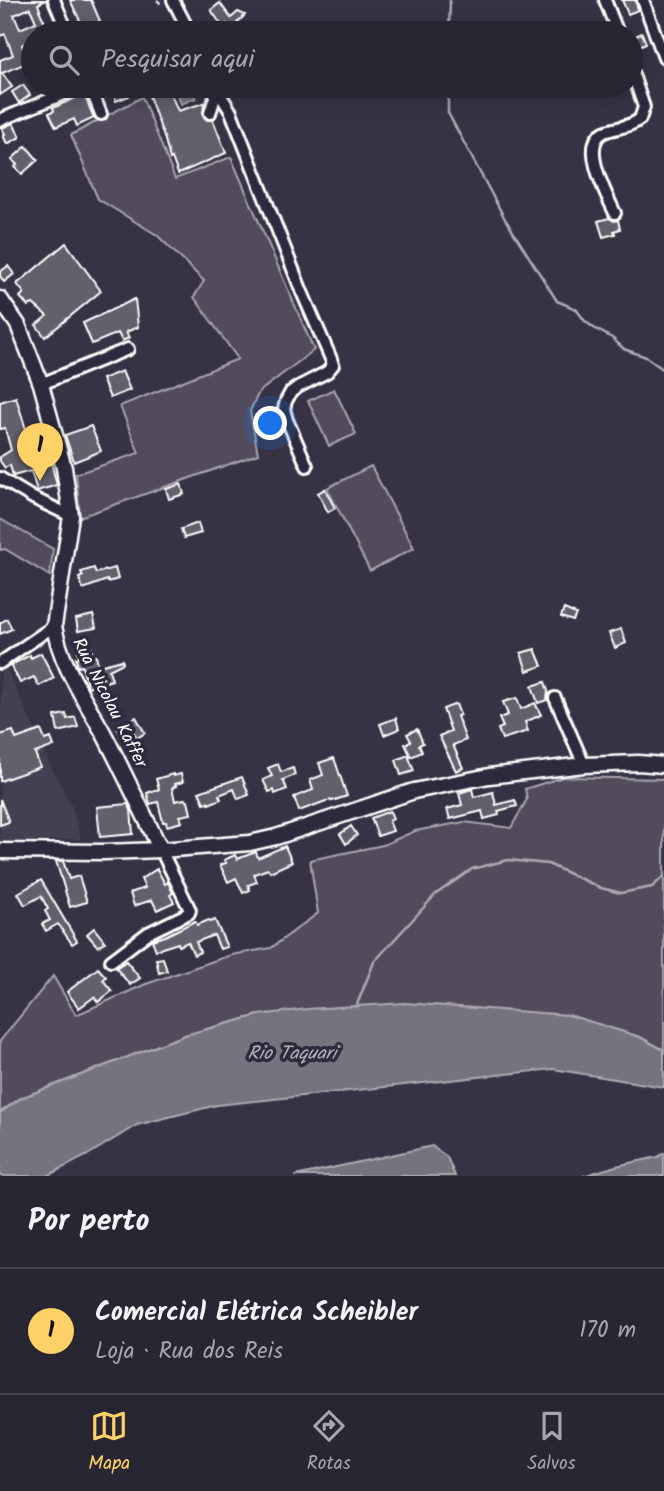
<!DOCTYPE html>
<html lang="pt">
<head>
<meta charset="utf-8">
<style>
	:root { --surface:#292634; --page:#353240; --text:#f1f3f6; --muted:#a5a5ac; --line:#45434f; --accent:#ffd166 }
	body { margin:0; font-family:Kalam,sans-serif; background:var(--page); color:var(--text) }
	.you { position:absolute; left:271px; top:424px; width:24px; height:24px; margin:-18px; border:5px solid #fff; border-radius:50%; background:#1a73e8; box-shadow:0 0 0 10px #1a73e833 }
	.badge { display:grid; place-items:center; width:46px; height:46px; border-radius:50%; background:var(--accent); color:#111; font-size:23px; font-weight:700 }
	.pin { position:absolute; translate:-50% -58px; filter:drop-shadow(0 2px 4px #0008) }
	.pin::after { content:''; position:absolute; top:37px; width:24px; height:21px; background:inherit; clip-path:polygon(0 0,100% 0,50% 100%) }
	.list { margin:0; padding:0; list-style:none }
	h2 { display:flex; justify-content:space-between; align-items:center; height:91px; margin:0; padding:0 28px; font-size:30px }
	h2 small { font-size:23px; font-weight:400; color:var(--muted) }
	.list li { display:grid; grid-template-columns:46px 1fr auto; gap:21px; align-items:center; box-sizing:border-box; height:126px; padding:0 28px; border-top:2px solid var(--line) }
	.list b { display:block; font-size:26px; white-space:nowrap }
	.list p { margin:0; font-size:23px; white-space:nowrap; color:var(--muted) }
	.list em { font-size:23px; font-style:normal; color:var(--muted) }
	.icon { flex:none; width:38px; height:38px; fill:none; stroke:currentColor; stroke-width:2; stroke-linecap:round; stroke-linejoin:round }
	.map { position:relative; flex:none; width:664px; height:1176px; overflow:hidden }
	.search { position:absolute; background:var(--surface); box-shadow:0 4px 18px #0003; left:21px; right:21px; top:21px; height:77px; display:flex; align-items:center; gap:18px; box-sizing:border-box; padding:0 24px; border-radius:38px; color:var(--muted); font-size:26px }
	.sheet { height:217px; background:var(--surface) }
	nav { display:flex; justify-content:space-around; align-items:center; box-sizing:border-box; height:98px; border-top:2px solid var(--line); background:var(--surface); font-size:19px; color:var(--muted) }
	nav a { display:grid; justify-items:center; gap:4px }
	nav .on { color:var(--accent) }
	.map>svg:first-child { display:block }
	.built { fill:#444051 }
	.green { fill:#514c5c; stroke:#a8a6ae; stroke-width:2 }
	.water { fill:#76737f; stroke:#adabb2; stroke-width:2 }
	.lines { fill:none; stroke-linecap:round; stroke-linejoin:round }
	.stream { stroke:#adabb2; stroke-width:2.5 }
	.building { fill:#635f6d; stroke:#fff; stroke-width:2; fill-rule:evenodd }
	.minor-casing { stroke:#fff; stroke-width:16 }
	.major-casing { stroke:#fff; stroke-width:19 }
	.path { stroke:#fff; stroke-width:2; stroke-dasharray:5 5; stroke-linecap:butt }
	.minor { stroke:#2f2a3d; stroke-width:10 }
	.major { stroke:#2f2a3d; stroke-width:14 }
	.labels { text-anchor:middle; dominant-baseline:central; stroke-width:7; stroke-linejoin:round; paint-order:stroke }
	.street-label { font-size:18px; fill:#fff; stroke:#2f2a3d }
	.water-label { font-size:19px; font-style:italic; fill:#b4b2b9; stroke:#2f2a3d }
</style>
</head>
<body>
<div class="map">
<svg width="664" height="1176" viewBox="0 0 664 1176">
	<rect width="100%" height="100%" fill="#373345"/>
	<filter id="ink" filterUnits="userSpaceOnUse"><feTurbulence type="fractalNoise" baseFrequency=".0143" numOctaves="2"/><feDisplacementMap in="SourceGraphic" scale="14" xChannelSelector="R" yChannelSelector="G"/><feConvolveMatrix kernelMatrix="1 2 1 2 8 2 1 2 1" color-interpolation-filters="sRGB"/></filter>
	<g filter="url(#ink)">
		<path class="built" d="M1,656L54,773L72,807L81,839L0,842Z"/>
		<g class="green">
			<path d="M142,97L175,179L231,157L314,350L259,392L250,411L258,454L80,517L76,474L139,453L120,406L238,359L194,297L204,281L157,235L98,199L71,135Z"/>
			<path d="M334,389L356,434L329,446L308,401Z"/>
			<path d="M371,466L414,548L370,571L327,488Z"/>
			<path d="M0,519L53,549L50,576L5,549L0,550Z"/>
			<path d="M563,777L664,779V1050L640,1037L259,1015L185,1035L21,1098L0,1112V1041L53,976L76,1015L146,984L231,955L271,948L318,913L310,860L383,845L415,831L464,822L511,828L527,799L525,789Z"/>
		</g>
		<g class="water">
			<path d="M174,86H192L196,98L181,104Z"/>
			<path d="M405,1003L569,1015L640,1037L664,1050V1087L553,1069L217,1105L137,1125L86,1156L47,1176H0V1113L21,1098L185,1035L259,1015L307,1009Z"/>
			<path d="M432,1146L447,1157L455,1176H295Z"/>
			<path d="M664,1153V1176H583L616,1166L658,1157Z"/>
		</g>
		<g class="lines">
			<g class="stream">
				<path d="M449,33L450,0"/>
				<path d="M448,86V113L505,219L557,301L576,309L585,321L594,328L612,338L624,349L646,357L664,370"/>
				<path d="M356,1007L374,962L436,894L472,869L508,860L548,864L601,888L621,893L652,887L664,876"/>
			</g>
		</g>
		<g class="building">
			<path d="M0,0H46L38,4L40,10H39L50,33H33V40L22,45L29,62L2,73L12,87L0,95V60L13,55L5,34L0,36ZM30,8L36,22L20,29L14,15Z"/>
			<path d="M70,0H91L100,21L96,23L99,33H86Z"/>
			<path d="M622,0H635L638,10L628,14Z"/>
			<path d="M220,3L231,18L238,12L245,15L231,29L227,24L223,27L211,10Z"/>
			<path d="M642,33L646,43L637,47L633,37Z"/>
			<path d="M23,85L30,95L19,103L12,92Z"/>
			<path d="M110,86H125L129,96L116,101Z"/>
			<path d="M169,90L178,111L204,103L203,115L207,120H213L226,153L178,174L172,158L170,159L165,140L149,96Z"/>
			<path d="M84,94L94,118L77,126L74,119L56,127L49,113L54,111L53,108Z"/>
			<path d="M13,123L20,137L7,144L3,135L5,134L2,128Z"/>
			<path d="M26,146L38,160L22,174L15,167L17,165L12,159Z"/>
			<path d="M609,218L614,221L618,220L620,229L614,231L615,234L603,237L598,221Z"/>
			<path d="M66,243L101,291L45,337L36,325L47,316L33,304L28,306L20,297L24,293L17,284Z"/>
			<path d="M8,266L14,274L4,282L0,276V272Z"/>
			<path d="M135,299L138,327L126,332L129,338L122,341L118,333L92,344L83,323Z"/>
			<path d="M122,371L130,390L110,398L102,379Z"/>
			<path d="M16,397L35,459L49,455L57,485L37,491L31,471L13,476L10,465L5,468L0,461V457L11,450L5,428L0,429V402Z"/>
			<path d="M91,426L101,451L74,462L65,435Z"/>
			<path d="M181,484L184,494L169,499L166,489Z"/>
			<path d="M325,489L335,508L328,512L318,493Z"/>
			<path d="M198,523L201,533L184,538L181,529Z"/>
			<path d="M94,568L96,573L115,568L118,579L108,582L107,580L83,589L79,578L83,576L81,572Z"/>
			<path d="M564,609L576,614L573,621L561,617Z"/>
			<path d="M93,615L96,628L78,631L76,619Z"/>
			<path d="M7,619L12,629L0,634V623Z"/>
			<path d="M621,629L626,643L615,648L609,633Z"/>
			<path d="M91,648L93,657L96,656L99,666L122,660L123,663L109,670L112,680L88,687L82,666L78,667L76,658H79L78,651Z"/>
			<path d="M535,649L542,666L527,671L521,653Z"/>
			<path d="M41,653L54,678L39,686L34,677L20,683L11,665L30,655L31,658Z"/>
			<path d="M545,682L548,691L547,700L538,703L532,686Z"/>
			<path d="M517,698L521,709L535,703L541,715L525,722L528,731L502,739L498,729L503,727L499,718L508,715L503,702Z"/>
			<path d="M456,704L460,715L457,716L466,740L453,745L463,768L456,771L439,736L451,731L443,709Z"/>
			<path d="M66,714L67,719L75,717L78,727L58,732L55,716Z"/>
			<path d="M136,717L145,733L137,738L134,733L123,739L117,728Z"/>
			<path d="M396,718L399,729L384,735L380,724Z"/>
			<path d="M417,729L423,743L419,745L422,752L411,757L405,744L411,741L407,734Z"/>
			<path d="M41,730L45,740L51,738L54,746L35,753L40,767L0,781V735L13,731L16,739Z"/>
			<path d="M408,755L414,771L401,775L396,760Z"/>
			<path d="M334,758L347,796L332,801L331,800L326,801L299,811L294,797L313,790L310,780L323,775L319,763Z"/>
			<path d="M278,764L281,772L293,768L295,775L283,780L287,789L275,794L274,790L269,792L263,780L272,776L268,768Z"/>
			<path d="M173,774V776L181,774L183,782L175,784L176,786L172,788L175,801L185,799L186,801H188L191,814L180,816L182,822L167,826L166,822H163L158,802L150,804L147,793L159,789L156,779Z"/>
			<path d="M242,777L249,795L238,799L234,789L219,795L221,799L209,804L208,802L204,803L199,792Z"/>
			<path d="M472,789L474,797L493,792L496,805L515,800L517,806L498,811L499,815L484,819L482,811L450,819L447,809L462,805L459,793Z"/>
			<path d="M0,799L9,822L0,825Z"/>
			<path d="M128,804L131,810L133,834L100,837L97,807Z"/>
			<path d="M390,811L393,819L389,821L393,831L378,836L371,818Z"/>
			<path d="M351,826L357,835L346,844L340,834Z"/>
			<path d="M285,846L292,862L270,872L268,869L254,874L257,882L248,885L250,890L243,893L236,878L228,882L220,865L226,863L224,860L235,855L237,859L256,852L258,858Z"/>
			<path d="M56,861H63L69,879L79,876L87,902L70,907Z"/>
			<path d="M157,869L165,884L168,882L173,893L170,895L174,902L157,910L152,900L134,906L130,893L145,888L141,879Z"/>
			<path d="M41,880L77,941L72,944L58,924L46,931L42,924L50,920L45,911L48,909L41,896L25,905L18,893Z"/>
			<path d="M209,920L210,922L215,920L227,947L220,949L214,935L196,942L200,952L194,955L188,942L179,946L178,943L156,950L152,940L165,936L195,921L197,925Z"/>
			<path d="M94,928L105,942L98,947L87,934Z"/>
			<path d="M163,958L167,971L159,973L156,959Z"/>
			<path d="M126,961L140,978L130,985L116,968Z"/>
			<path d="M98,968L106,977L103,980L112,991L98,1002L94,997L79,1008L67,992Z"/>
		</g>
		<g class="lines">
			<defs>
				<g id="minor">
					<path d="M54,0L68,33"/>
					<path d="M173,0L190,33"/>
					<path d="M605,0L618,33"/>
					<path d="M643,0L664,58"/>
					<path d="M90,86L101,114"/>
					<path d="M215,86L231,112L302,292L331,359L333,365L327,372L298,387L291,392L286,401L284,409L287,420L307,466"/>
					<path d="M210,113L217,91"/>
					<path d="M0,120L83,86"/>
					<path d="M615,213C607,196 579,144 604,132C616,127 629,128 640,119L644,107L631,69"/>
					<path d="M41,384L128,349"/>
					<path d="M0,478L33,498L71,516"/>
					<path d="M0,663L54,626"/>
					<path d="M555,698L584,765"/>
					<path d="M111,961L148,933L189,913L190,910L161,850"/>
				</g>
				<g id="major">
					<path d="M0,299L18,325L41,384L64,468L71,516L54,626C61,667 87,702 106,738C125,775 143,813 161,850"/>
					<path d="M0,851L104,852L161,850L250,843L276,837L414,791L489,776L584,765L638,763L664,765"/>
				</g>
			</defs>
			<use href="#minor" class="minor-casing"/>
			<use href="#major" class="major-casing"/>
			<path class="path" d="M157,0L164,7"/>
			<use href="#minor" class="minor"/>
			<use href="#major" class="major"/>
		</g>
	</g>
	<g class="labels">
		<g class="street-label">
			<text transform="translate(109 703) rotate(63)">Rua Nicolau Kaffer</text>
		</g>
		<g class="water-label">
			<text x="292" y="1054">Rio Taquari</text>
		</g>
	</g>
</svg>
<div class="you"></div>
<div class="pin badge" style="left:40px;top:481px">1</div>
<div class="search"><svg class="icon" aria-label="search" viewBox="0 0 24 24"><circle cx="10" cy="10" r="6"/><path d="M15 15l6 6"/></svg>Pesquisar aqui</div>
</div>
<section class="sheet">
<h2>Por perto<small></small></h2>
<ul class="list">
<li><span class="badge">1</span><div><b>Comercial Elétrica Scheibler</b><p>Loja · Rua dos Reis</p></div><em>170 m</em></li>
</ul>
</section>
<nav>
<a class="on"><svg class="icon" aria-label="map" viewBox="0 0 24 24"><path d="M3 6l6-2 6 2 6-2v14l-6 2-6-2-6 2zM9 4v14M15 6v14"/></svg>Mapa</a>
<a><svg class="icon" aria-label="directions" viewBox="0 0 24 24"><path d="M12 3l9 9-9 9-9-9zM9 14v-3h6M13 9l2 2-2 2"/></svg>Rotas</a>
<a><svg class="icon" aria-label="saved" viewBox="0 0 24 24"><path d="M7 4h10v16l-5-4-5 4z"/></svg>Salvos</a>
</nav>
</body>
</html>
